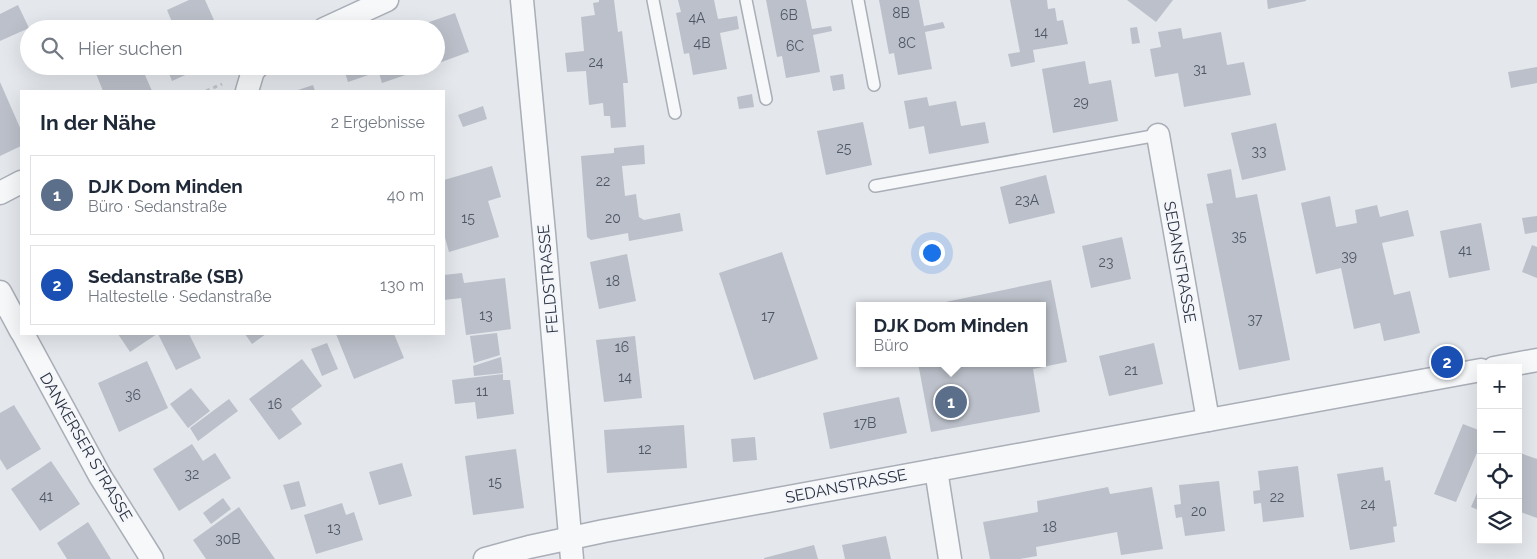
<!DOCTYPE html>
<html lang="de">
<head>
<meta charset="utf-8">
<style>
	:root { --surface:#fff; --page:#f2f2f3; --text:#1f2937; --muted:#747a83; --line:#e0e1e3; --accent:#d1495b }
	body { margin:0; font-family:Raleway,sans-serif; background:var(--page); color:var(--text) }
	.controls { position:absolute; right:15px; bottom:15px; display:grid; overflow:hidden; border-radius:0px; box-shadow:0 5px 20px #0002 }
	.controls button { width:45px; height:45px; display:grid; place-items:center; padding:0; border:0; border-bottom:1px solid var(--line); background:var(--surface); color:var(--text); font:25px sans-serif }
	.you { position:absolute; left:931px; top:252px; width:18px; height:18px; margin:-12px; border:4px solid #fff; border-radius:50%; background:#1a73e8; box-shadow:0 0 0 8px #1a73e833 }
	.badge { display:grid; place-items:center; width:32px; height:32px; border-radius:50%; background:var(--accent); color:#fff; font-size:16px; font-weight:700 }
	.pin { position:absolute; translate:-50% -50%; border:2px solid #fff; box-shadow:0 1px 5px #0006 }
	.popup { position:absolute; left:856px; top:302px; width:190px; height:65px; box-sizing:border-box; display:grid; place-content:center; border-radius:0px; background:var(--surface); filter:drop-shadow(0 1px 4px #0005); font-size:16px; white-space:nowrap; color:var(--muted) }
	.popup b { font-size:19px; color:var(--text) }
	.popup::after { content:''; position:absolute; left:50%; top:100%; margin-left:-10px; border:10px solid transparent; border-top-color:var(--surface) }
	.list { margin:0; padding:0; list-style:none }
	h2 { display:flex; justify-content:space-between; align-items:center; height:65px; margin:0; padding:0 20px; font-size:21px }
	h2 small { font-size:16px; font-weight:400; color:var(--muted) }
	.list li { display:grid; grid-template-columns:32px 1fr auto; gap:15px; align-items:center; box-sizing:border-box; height:80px; margin:0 10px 10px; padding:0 10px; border:1px solid var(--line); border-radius:0px }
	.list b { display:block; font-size:19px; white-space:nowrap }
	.list p { margin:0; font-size:16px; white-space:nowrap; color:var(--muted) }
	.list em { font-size:16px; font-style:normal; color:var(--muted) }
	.icon { flex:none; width:28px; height:28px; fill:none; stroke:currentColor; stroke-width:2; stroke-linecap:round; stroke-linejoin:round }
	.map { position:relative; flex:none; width:1537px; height:559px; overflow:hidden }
	.search { position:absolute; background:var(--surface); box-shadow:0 5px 20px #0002; left:20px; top:20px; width:425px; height:55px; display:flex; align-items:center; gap:12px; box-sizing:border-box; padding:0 18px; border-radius:28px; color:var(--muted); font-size:19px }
	.panel { position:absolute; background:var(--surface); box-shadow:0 5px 20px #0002; left:20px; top:90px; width:425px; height:245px; border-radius:0px }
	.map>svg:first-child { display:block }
	.building { fill:#bbc0ca }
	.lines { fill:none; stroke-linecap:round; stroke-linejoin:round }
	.service-casing { stroke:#a9aeb7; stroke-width:14 }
	.minor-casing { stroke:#a9aeb7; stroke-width:25 }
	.path { stroke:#c2c5cb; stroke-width:3; stroke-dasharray:4 4; stroke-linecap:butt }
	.service { stroke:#f7f8fa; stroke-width:11 }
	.minor { stroke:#f7f8fa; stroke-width:22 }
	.labels { text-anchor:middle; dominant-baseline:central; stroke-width:4.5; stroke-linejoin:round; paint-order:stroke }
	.number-label { font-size:14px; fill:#4f5766 }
	.street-label { font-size:16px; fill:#2b3445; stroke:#f4f6f9 }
</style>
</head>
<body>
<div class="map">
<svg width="1537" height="559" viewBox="0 0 1537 559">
	<rect width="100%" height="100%" fill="#e4e7ec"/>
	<g class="building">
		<path d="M189,0H205L218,29H175L167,10Z"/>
		<path d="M599,0H614L618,32L622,31L628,83H623L626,127L611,128L610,116H604L603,103L589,105L586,71L567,72L565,53L584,51L581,17L595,15L593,3L599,2Z"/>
		<path d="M678,0H714L718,19L737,16L739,29L720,33L727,69L693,75L689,53L684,54L680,33L676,13L681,12Z"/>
		<path d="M766,0H806L812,29L831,26L832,31L813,35L820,72L786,78L782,56L777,57Z"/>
		<path d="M879,0H919L924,26L943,22L945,28L925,32L932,69L898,75L894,53L889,54Z"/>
		<path d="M1010,0H1047L1048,9L1055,8L1057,21L1063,20L1068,44L1033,50L1035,62L1011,67L1008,54L1020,52Z"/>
		<path d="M1127,0H1173L1156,22Z"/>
		<path d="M1267,0H1306V1L1268,9Z"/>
		<path d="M18,5L29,28L0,41V14Z"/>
		<path d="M455,13L469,52L436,64V29L412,28Z"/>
		<path d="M1137,27L1140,43L1132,44L1130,28Z"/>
		<path d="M1181,28L1183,39L1221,32L1227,65L1244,62L1251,95L1184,107L1178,73L1155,77L1150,49L1161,47L1158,32Z"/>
		<path d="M1085,61L1089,84L1111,80L1118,121L1053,133L1042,69Z"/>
		<path d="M93,66H141L152,91H103Z"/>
		<path d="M166,66H205L172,81Z"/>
		<path d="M343,66H376L377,72L348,82Z"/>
		<path d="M377,66H429V67L382,83Z"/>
		<path d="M1537,67V83L1511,88L1508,72Z"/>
		<path d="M843,74L845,89L833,91L830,76Z"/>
		<path d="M0,82L21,130V146L0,156Z"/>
		<path d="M313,85L315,91H295Z"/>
		<path d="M752,94L754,107L739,109L737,97Z"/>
		<path d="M927,97L929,106L956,101L961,126L985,122L989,143L929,154L924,126L909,129L904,101Z"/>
		<path d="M483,106L487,119L463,127L458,115Z"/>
		<path d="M863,122L872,165L826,175L817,131Z"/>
		<path d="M1276,123L1286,170L1242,180L1231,133Z"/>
		<path d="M644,145L645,164L622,166L625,196L636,194L639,217L644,220L680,213L683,231L629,241L628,233L591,240L587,237L581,156L614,153V148Z"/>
		<path d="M492,166L501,197L488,201L499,237L449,252L444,234V180Z"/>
		<path d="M1231,169L1236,198L1257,194L1290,360L1239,370L1206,204L1213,203L1207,174Z"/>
		<path d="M1046,175L1055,213L1009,224L1000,187Z"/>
		<path d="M1330,196L1336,227L1357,223L1355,210L1377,205L1380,217L1408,210L1414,236L1382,243L1394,295L1410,291L1420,333L1384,341L1380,323L1354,329L1341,268L1316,274L1301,203Z"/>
		<path d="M1537,216V232L1525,234L1522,218Z"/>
		<path d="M1481,223L1490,270L1449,278L1440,231Z"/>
		<path d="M1122,237L1131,279L1091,288L1082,246Z"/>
		<path d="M1532,245L1537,247V278L1522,272Z"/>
		<path d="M782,252L818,359L754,380L719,273Z"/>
		<path d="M627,254L636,301L599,309L590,262Z"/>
		<path d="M462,273L464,283L505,278L511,329L466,335L461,298L444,300V275Z"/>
		<path d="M1051,280L1067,362L1033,369L1040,412L931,432L918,363H1042V306L931,305Z"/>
		<path d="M497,333L500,355L474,363L470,336Z"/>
		<path d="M118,334H157L130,352Z"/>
		<path d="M158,334H189L201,358L176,370Z"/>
		<path d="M245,334H266L252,344Z"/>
		<path d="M336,334H394L404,358L354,379Z"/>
		<path d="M635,336L642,398L604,402L596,340Z"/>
		<path d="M327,343L338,369L322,376L311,349Z"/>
		<path d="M1154,343L1163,384L1109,396L1099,356Z"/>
		<path d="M501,357L503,373L474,376L473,366Z"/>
		<path d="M302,359L322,386L291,409L302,424L279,440L249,399Z"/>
		<path d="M147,361L168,408L119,432L98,383Z"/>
		<path d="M503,374V380H510L514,414L477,419L475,402L455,404L452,380Z"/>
		<path d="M191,388L210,411L188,428L170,404Z"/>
		<path d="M899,397L907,433L830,449L823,413Z"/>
		<path d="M229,399L238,411L198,441L190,428Z"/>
		<path d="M14,405L41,449L7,470L0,459V413Z"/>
		<path d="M1463,424L1481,431V443L1456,502L1434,494Z"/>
		<path d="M684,425L687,468L607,473L604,430Z"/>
		<path d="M755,437L757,460L733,462L731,439Z"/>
		<path d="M192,444L203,461L215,453L231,478L179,511L153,469Z"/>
		<path d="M516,449L524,508L473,515L465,456Z"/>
		<path d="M1520,453L1537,459V518L1518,511V458Z"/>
		<path d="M51,461L80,504L40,531L11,489Z"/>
		<path d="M402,463L412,496L379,505L369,472Z"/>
		<path d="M1298,466L1304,517L1263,522L1261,503L1254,504L1253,491L1260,490L1258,471Z"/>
		<path d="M1383,467L1385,481L1390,480L1397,526L1393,527L1395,542L1350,550L1337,474Z"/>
		<path d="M299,481L306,506L291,510L283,485Z"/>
		<path d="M1219,481L1225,531L1185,536L1182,517L1176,518L1174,505L1181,504L1179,485Z"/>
		<path d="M1481,484V511L1471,507Z"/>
		<path d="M1108,487L1110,494L1152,487L1163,549L1121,555L1117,532L1036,547L1037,556L1020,559H990L983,522L1038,512L1037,501Z"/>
		<path d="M223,498L231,509L211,524L203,513Z"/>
		<path d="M342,503L346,515L354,512L363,540L316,554L304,515Z"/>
		<path d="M239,507L275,559H206L193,540Z"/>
		<path d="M88,522L111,559H67L57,543Z"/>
		<path d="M886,536L891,559H845L842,545Z"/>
		<path d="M814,545L818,559H764V558Z"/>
	</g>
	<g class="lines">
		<defs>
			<g id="service">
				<path d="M653,0L675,113"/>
				<path d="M746,0L766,99"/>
				<path d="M858,0L874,85"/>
				<path d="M875,186L1158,135"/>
			</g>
			<g id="minor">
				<path d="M522,0L544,233L572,559"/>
				<path d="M324,29L387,0"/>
				<path d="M247,91L253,71L258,66"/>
				<path d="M1158,135L1208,420"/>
				<path d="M0,193L21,182"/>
				<path d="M0,292L21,331"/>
				<path d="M23,334L100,476L152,559"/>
				<path d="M1494,368L1537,360"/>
				<path d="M936,470L950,559"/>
				<path d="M485,559L529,547L604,531L1481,370"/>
			</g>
		</defs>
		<use href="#service" class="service-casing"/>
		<use href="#minor" class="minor-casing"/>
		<path class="path" d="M206,91L222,84"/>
		<use href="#service" class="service"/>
		<use href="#minor" class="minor"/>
	</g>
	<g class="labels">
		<g class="number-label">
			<text x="901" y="13">8B</text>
			<text x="789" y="15">6B</text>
			<text x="697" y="18">4A</text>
			<text x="1041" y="32">14</text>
			<text x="702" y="43">4B</text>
			<text x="907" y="43">8C</text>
			<text x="795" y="46">6C</text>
			<text x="596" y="62">24</text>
			<text x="1200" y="69">31</text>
			<text x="1081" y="102">29</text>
			<text x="844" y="148">25</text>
			<text x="1259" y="151">33</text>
			<text x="603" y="181">22</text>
			<text x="1027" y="200">23A</text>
			<text x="468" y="218">15</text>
			<text x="613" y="218">20</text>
			<text x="1239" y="236">35</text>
			<text x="1465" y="250">41</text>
			<text x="1349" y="256">39</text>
			<text x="1106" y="262">23</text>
			<text x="613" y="281">18</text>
			<text x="486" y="315">13</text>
			<text x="768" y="316">17</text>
			<text x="1255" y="319">37</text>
			<text x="622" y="347">16</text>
			<text x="1131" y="370">21</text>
			<text x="625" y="377">14</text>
			<text x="482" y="391">11</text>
			<text x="133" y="395">36</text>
			<text x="275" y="404">16</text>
			<text x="865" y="423">17B</text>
			<text x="645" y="449">12</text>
			<text x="192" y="474">32</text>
			<text x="495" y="482">15</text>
			<text x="46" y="496">41</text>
			<text x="1277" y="497">22</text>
			<text x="1368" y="504">24</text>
			<text x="1199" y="511">20</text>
			<text x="1050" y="527">18</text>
			<text x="334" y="528">13</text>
			<text x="228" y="539">30B</text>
		</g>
		<g class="street-label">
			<text transform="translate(1180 262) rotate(80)">SEDANSTRASSE</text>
			<text transform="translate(548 279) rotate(-95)">FELDSTRASSE</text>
			<text transform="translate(86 447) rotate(60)">DANKERSER STRASSE</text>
			<text transform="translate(846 486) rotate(-11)">SEDANSTRASSE</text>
		</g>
	</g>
</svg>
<div class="controls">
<button>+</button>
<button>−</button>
<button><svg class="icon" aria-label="locate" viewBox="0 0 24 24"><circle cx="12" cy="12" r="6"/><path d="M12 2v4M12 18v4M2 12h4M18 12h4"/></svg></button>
<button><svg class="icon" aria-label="layers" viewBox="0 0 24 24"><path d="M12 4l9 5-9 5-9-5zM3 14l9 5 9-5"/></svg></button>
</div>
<div class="you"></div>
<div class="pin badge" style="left:951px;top:402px;background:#5c6f8a">1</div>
<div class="popup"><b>DJK Dom Minden</b>Büro</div>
<div class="pin badge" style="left:1447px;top:362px;background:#1a4fb4">2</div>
<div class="search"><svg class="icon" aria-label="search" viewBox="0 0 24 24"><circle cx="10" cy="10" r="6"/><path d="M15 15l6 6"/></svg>Hier suchen</div>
<section class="panel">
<h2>In der Nähe<small>2 Ergebnisse</small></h2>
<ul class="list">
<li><span class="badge" style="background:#5c6f8a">1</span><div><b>DJK Dom Minden</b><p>Büro · Sedanstraße</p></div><em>40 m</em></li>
<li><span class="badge" style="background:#1a4fb4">2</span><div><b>Sedanstraße (SB)</b><p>Haltestelle · Sedanstraße</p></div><em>130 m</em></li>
</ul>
</section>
</div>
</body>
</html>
